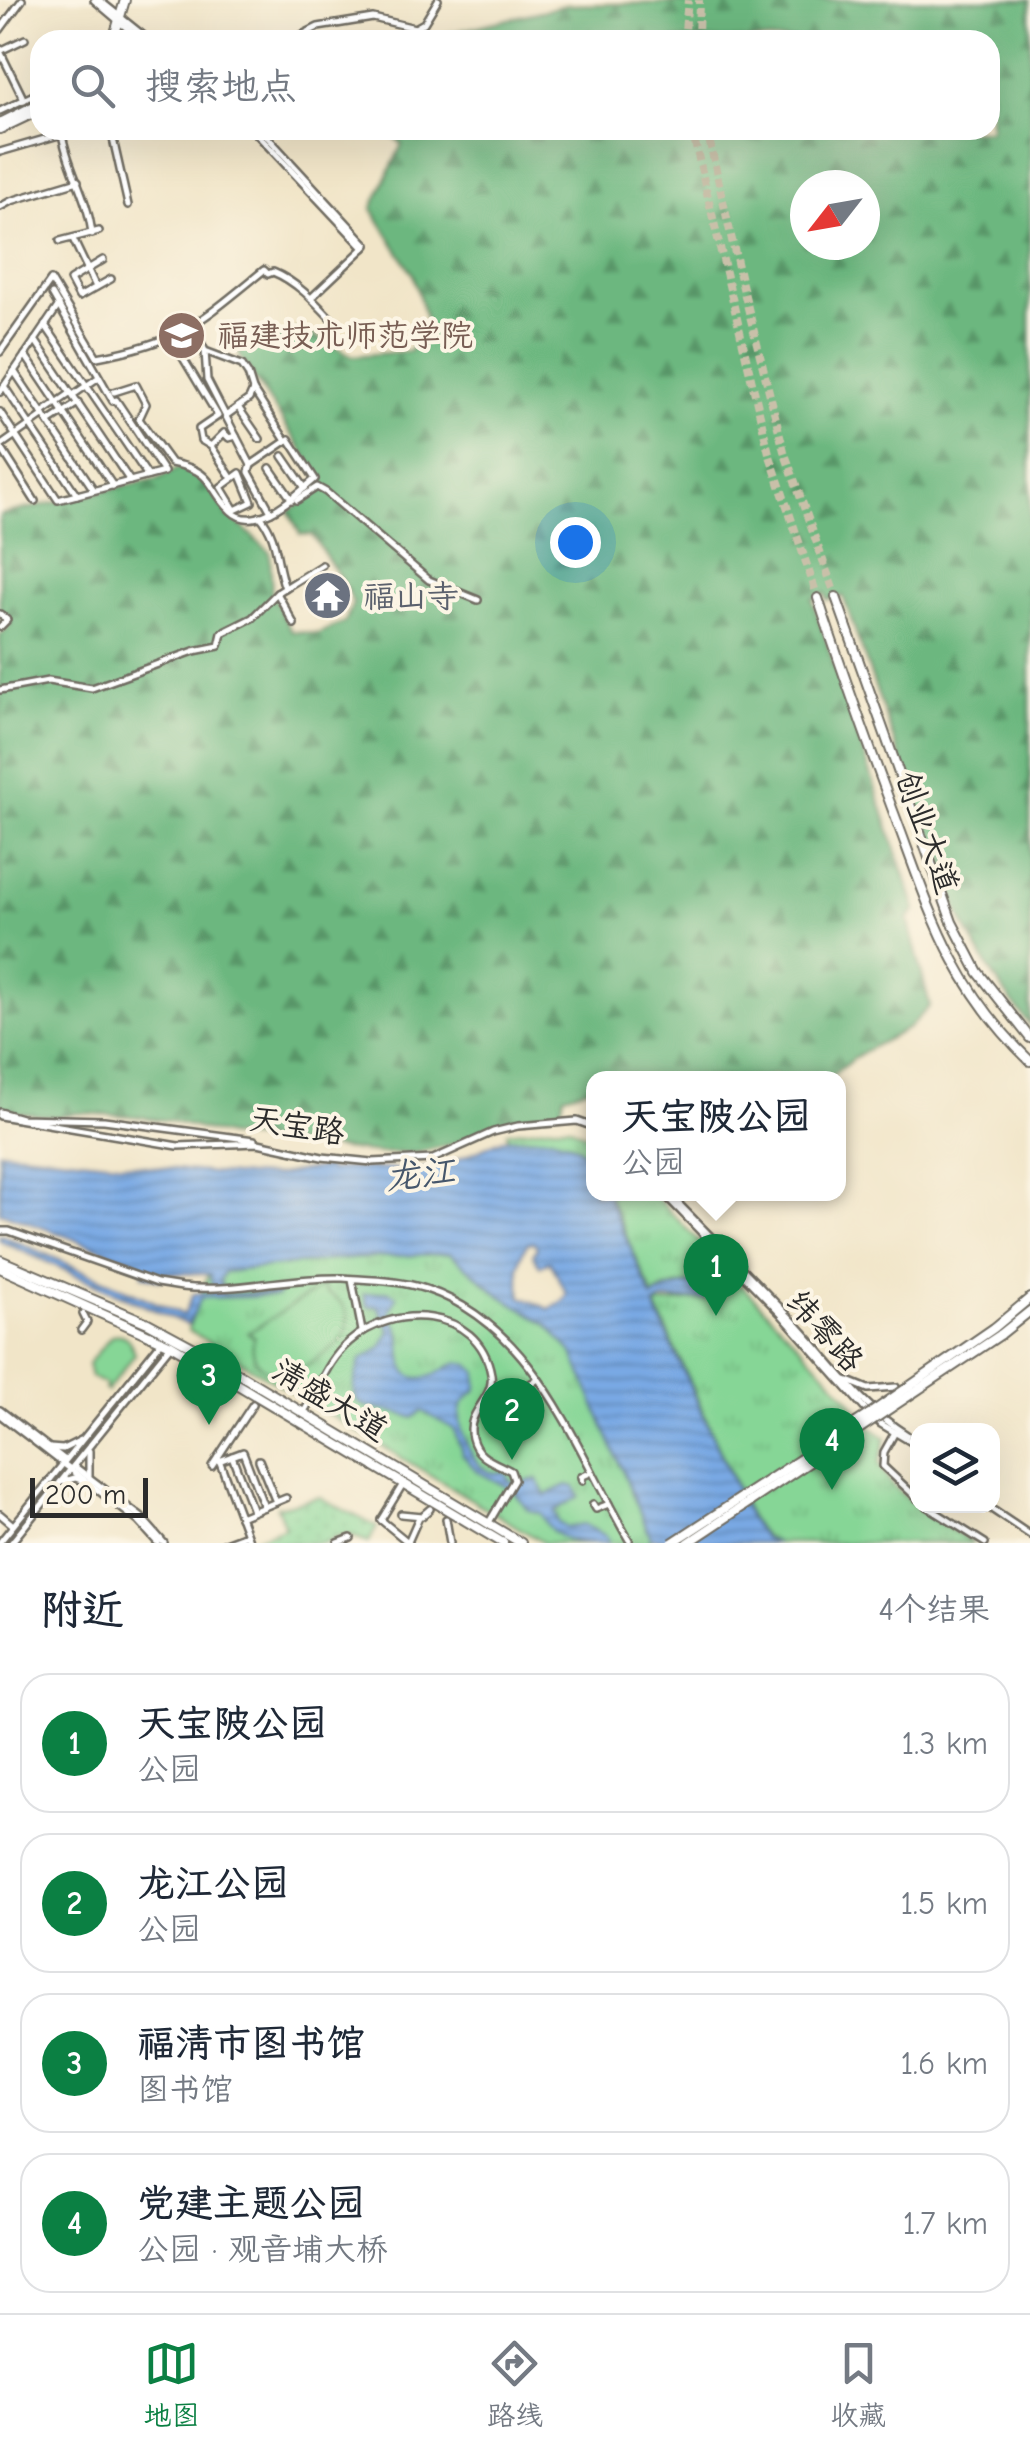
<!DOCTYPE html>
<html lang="zh">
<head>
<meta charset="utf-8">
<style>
	:root { --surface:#fff; --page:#f6f6f7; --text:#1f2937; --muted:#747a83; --line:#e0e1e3; --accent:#0b8043 }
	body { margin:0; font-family:"Comic Neue","LXGW WenKai TC",sans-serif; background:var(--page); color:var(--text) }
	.controls { position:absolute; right:30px; bottom:30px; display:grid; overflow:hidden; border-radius:20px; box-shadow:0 10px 40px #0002 }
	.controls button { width:90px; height:90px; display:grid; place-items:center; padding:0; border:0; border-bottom:2px solid var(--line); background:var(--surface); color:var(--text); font:50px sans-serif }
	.compass { position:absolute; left:790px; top:170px; width:90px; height:90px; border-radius:50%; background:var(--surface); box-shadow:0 10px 40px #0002; rotate:239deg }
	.scale { position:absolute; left:30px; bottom:25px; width:118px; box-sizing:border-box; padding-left:10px; border:5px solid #2b2b2b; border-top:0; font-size:28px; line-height:35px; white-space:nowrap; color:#2b2b2b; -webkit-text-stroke:8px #fcf5e5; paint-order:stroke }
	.you { position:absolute; left:575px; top:542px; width:35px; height:35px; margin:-25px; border:8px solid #fff; border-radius:50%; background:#1a73e8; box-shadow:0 0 0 15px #1a73e833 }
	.badge { display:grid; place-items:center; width:65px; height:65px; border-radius:50%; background:var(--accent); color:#fff; font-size:32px; font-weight:700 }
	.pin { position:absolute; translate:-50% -82px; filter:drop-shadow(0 2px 5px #0008) }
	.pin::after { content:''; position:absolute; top:52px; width:35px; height:30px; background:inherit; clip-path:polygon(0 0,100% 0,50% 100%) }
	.popup { position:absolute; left:586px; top:1071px; width:260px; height:130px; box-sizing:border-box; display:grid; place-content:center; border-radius:20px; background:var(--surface); filter:drop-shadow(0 2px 8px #0005); font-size:32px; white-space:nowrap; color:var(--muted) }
	.popup b { font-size:38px; color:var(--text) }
	.popup::after { content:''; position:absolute; left:50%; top:100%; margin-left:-20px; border:20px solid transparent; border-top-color:var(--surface) }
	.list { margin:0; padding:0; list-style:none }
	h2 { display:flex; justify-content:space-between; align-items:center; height:130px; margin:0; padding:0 40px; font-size:42px }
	h2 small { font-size:32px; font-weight:400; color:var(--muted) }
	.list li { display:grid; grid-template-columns:65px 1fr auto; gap:30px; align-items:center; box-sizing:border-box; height:140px; margin:0 20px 20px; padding:0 20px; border:2px solid var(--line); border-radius:30px }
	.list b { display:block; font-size:38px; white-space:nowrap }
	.list p { margin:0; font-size:32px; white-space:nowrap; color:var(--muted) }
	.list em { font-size:32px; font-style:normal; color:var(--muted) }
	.icon { flex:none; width:55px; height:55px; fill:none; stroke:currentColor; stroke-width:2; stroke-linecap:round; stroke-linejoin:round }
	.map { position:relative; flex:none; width:1030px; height:1543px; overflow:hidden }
	.search { position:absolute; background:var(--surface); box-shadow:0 10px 40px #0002; left:30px; right:30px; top:30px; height:110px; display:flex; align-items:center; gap:25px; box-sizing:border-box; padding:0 35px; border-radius:30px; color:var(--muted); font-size:38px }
	.sheet { height:770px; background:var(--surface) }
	nav { display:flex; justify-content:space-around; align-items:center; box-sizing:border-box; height:140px; border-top:2px solid var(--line); background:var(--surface); font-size:28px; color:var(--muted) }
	nav a { display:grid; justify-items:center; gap:5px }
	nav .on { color:var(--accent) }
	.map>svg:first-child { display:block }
	.grass { fill:url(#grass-dots); stroke:#588060; stroke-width:2.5 }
	.forest { fill:url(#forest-firs); stroke:#4c7155; stroke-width:2.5; fill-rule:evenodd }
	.park { fill:url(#park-tufts); stroke:#588060; stroke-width:2.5 }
	.pitch { fill:#86d696; stroke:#588060; stroke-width:2.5 }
	.water { fill:url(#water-rules); stroke:#526a88; stroke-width:2.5; fill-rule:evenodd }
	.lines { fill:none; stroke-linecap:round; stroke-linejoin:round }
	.major-tunnel { stroke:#c9c0a9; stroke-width:8; stroke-dasharray:8 4; stroke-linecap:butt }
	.minor-casing { stroke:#706c62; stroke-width:10 }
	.major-casing { stroke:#706c62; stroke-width:12 }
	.minor { stroke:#fff; stroke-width:5 }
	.major { stroke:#fff; stroke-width:8 }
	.major-bridge-casing { stroke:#706c62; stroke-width:12; stroke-linecap:butt }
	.major-bridge { stroke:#fff; stroke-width:8 }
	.labels { text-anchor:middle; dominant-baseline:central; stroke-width:8; stroke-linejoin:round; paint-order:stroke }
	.education-label { font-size:32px; fill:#785e54; stroke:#fcf5e5; text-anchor:start }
	.worship-label { font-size:32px; fill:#5b616d; stroke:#fcf5e5; text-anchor:start }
	.street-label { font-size:32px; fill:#2b2b2b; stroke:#fcf5e5 }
	.water-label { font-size:35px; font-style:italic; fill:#46576c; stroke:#fcf5e5 }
</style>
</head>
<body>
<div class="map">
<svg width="1030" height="1543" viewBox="0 0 1030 1543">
	<defs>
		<pattern id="grass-dots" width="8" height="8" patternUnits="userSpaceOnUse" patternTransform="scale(2.5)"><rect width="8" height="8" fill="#86d696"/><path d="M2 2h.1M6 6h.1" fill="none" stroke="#74b881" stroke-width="1.8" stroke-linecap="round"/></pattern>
		<pattern id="forest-firs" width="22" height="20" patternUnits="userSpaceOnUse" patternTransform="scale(2.5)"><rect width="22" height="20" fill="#6cb77f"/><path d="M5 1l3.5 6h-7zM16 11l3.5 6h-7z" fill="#599568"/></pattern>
		<pattern id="park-tufts" width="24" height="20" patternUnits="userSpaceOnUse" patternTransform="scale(2.5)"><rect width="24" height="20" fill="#86d696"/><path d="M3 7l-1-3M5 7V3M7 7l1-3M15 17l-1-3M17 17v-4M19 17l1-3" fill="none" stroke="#74b881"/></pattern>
		<pattern id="water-rules" width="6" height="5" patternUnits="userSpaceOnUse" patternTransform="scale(2.5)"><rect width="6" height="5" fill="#79a9e4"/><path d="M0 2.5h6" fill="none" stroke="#638ab9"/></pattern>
	</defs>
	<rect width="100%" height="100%" fill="#fcf5e5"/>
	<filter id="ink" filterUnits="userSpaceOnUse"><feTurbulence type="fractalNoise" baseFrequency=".01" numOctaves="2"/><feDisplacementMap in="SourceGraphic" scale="20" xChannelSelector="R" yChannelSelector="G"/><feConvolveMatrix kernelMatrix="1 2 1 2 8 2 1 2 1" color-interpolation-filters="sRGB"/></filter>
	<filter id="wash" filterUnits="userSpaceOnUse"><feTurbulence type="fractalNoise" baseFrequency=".0048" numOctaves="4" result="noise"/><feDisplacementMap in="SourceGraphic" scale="40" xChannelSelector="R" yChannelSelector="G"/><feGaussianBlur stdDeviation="2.25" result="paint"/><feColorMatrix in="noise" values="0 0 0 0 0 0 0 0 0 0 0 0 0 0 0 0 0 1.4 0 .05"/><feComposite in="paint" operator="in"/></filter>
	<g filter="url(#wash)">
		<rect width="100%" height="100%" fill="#f1e5c8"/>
		<path class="grass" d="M319,1497L377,1527L369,1542L346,1534L323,1543H255L254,1539L285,1527L277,1507Z"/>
		<path class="forest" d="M818,0H1030V1025C965,948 940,871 907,778C886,717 864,657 843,596L827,600L825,593L812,599L916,909L908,919L930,1006L909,1028L863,1052L828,1078H779L774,1074L765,1078H594L593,1087L564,1095L561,1110L502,1121L457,1143L415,1153H378L227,1136L170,1121L131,1116L78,1113L55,1117L0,1110V635L11,624L0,612V515L160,478L181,466L210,487L227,513L270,552L272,594L291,631L317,634L345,622L353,603L346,587L312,535L300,534L289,511L319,492L321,479L239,355L245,342L270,343L300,328L353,356L410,351L426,321L413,274L372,209L402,144L386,130H990V40H422L566,5ZM805,185H865V245H805Z"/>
		<g class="park">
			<path d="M552,1126H569L593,1138V1164C575,1132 541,1137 508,1139L507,1132Z"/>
			<path d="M608,1194H653L812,1358L851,1401L864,1423L886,1438L879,1463C890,1494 945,1527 974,1543H777L765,1537L751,1520L656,1305L708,1298L713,1290L714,1260L710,1255L702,1263L693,1282L664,1289L653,1296Z"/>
			<path d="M450,1253L501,1296L547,1324L574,1354L651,1538L649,1543H544L188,1330L208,1274L331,1260Z"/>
		</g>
		<g class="pitch">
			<path d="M323,1286L325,1292C346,1302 355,1318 342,1339C325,1355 285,1386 262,1367C252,1359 251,1349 254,1337L248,1333Z"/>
			<path d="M112,1335C127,1332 131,1343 135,1354L107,1391L104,1389L106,1385L91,1377L88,1364Z"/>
		</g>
		<g class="water">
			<path d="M551,1137C587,1146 593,1158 594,1194H607L652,1298L664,1291L694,1283L707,1259L710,1257L713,1260L708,1274L712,1289L705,1299L664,1300L654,1305L750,1520L764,1538L776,1543H668L665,1539L651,1538L573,1354L547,1324L501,1296L450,1253L331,1260L224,1272L220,1280L223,1294L279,1292L278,1296L201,1298L188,1325L0,1241V1235L4,1236L184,1315L193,1294L213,1293L210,1274L166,1273L161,1280L143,1275L142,1264L0,1212V1151L232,1175L274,1176L326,1167L329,1171L345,1168L416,1170L448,1164L503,1139ZM534,1242L537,1248L533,1255L540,1266L550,1261L567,1294L564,1300L549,1309L521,1297C519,1277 515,1260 528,1243Z"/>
			<path d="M388,1291L397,1296L389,1314C393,1322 399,1326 400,1334C403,1352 397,1387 431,1376C441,1373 449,1365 459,1362L470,1365L477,1372V1389C472,1394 463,1400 461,1407C456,1426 471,1465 490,1472C495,1474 501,1472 506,1473L508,1479L514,1484L537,1479L546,1495L567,1485L575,1487L579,1496L554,1511L558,1522L567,1528L583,1524L606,1536L609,1543C579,1543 553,1543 541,1513L528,1510L514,1491L477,1471L463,1455L454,1429L422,1411L413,1418C377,1401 338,1422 361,1360L381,1348L390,1330L378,1306H367L364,1294Z"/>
		</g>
	</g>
	<g filter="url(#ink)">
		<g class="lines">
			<g class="major-tunnel">
				<path d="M684,40L688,0"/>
				<path d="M698,40L699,0"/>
				<path d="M692,130L769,453L818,598"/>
				<path d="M707,130L741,280L784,451L836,597"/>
			</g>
			<defs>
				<g id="minor">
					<path d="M94,0L141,40"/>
					<path d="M99,0L149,40"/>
					<path d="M0,30L22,0"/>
					<path d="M300,36L318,27L373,18L415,28L424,23L438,0"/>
					<path d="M24,100L0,51L25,39"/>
					<path d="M0,111L40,92"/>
					<path d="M111,130L128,205"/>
					<path d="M253,130L364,248"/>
					<path d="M261,130L367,245L311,298"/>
					<path d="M62,134C68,169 88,197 92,234"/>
					<path d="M0,152L76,130"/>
					<path d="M0,207L11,201L78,181"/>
					<path d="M73,239L96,287"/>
					<path d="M60,241L99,231"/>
					<path d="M103,260L70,280L79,297L111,279"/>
					<path d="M45,325L148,476"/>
					<path d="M194,326L205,351L207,380L251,465L249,472L271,512"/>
					<path d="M171,338L218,416L199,429L201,440L211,446"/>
					<path d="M35,340L130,481"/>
					<path d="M205,351L242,365L248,374L253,390L249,399L227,415"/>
					<path d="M0,352L51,280L97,357C181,342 200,322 264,270L268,274L273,272C298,282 318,305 336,324"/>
					<path d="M25,355L113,486"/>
					<path d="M14,371L94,490"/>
					<path d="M4,386L77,495"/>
					<path d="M253,390L286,441"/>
					<path d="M0,392L59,305"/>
					<path d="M114,392L136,385L146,404L139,419L171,463C216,471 206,487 231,511C256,535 297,494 315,479L289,439L251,465"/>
					<path d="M73,395L99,377"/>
					<path d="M238,407L260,439"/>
					<path d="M0,412L58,500L164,472L116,400L113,401L52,294"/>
					<path d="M42,413L71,393"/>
					<path d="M49,422L78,403"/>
					<path d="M283,456L305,488"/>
					<path d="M270,468L292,500"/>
					<path d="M240,473L252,502L235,510L221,487Z"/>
					<path d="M231,477L211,446L224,433L229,438L236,436"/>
					<path d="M297,500L317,487L326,492L429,580L478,600"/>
					<path d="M35,501L0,446L44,415"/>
					<path d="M260,516C279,538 275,562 285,588"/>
					<path d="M0,614L7,620L0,627"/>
					<path d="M294,624L277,593L322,565"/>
					<path d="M0,690L48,681L92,688L194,651L219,646L222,633L252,618L277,593"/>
					<path d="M0,1112L21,1118L104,1120L254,1140"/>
					<path d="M0,1116L178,1146L258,1143L322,1157L372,1162L433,1159L493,1132L518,1126L577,1121L594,1127"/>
					<path d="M664,1194L781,1314L865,1409L881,1424L918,1446"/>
					<path d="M669,1194C710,1236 752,1278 793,1321C830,1360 860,1406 907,1435"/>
					<path d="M0,1231H9L157,1283L182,1287C235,1293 289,1276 343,1278C371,1280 399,1280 426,1289C537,1326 575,1449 629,1540"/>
					<path d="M352,1280L362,1331"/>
					<path d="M81,1330L87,1322L83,1314"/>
					<path d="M846,1380L868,1389L896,1387"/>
					<path d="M517,1392L538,1379"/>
					<path d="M0,1410L65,1460"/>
					<path d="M303,1413C319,1389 326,1362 349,1342C391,1304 479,1305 491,1374C495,1399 465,1411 472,1438C477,1459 495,1462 511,1471L514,1480L488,1524"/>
					<path d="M0,1415L138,1521L158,1543"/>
					<path d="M894,1434L884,1452L883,1466L918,1499"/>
					<path d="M50,1448L63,1449L81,1440"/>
					<path d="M232,1456L253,1511"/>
					<path d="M218,1457L250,1543"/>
					<path d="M259,1460L276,1502"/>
					<path d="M219,1461L243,1452L264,1507"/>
					<path d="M74,1466L141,1517L164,1543"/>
					<path d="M212,1466L253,1404"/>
					<path d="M89,1475V1451"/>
					<path d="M582,1481L581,1477L592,1472"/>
					<path d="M61,1482L75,1478L84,1481"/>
					<path d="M593,1504L596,1509L609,1504"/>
					<path d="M926,1506L985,1543"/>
					<path d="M987,1506L1030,1535"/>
					<path d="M0,1514L13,1525"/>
					<path d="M401,1514L422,1516L430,1509"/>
					<path d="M240,1517L286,1498"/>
					<path d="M446,1519L450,1543"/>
					<path d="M381,1520L403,1484"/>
					<path d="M381,1520L409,1543"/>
					<path d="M0,1542L162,1341"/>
					<path d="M408,1542L419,1517"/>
					<path d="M11,1543L171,1345"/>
					<path d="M225,1543L246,1535"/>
					<path d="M338,1543L351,1538"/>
				</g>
				<g id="major">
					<path d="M113,40L125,0"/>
					<path d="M0,123L40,103"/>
					<path d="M0,129L40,110"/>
					<path d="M836,597L952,922L978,972L1030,1038"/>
					<path d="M818,598C841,669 866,738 892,808C930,908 949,983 1030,1061"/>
					<path d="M0,1260L148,1323L200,1351L521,1543"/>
					<path d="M0,1268L171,1345L503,1543"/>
					<path d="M994,1328L1030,1298"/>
					<path d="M1000,1335L1030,1311"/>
				</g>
			</defs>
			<use href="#minor" class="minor-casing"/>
			<use href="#major" class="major-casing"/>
			<use href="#minor" class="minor"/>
			<use href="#major" class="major"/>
			<defs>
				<g id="major-bridge">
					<path d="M672,1543L868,1415L994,1328"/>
					<path d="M688,1543L1000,1335"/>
				</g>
			</defs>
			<use href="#major-bridge" class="major-bridge-casing"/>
			<use href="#major-bridge" class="major-bridge"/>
		</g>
	</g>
	<defs>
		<symbol id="university-disc" viewBox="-11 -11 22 22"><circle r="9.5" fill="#8d6e63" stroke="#fcf5e5"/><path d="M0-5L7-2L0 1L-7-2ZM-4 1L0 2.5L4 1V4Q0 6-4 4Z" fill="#fff"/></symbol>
		<symbol id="temple-disc" viewBox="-11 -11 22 22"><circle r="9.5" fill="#6b7280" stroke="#fcf5e5"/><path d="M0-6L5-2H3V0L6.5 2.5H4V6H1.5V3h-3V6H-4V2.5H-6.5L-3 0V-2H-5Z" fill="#fff"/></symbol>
	</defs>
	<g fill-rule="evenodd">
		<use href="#university-disc" x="154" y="308" width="55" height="55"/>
		<use href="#temple-disc" x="300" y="568" width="55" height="55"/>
	</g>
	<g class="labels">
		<g class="education-label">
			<text x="217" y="335">福建技术师范学院</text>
		</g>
		<g class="worship-label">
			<text x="363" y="596">福山寺</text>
		</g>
		<g class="street-label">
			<text transform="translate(927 832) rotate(70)">创业大道</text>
			<text transform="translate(297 1126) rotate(9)">天宝路</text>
			<text transform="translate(825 1331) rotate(48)">纬零路</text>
			<text transform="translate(330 1400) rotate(31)">清盛大道</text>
		</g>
		<g class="water-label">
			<text transform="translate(420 1174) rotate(-6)">龙江</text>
		</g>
	</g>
</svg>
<div class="controls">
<button><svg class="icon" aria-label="layers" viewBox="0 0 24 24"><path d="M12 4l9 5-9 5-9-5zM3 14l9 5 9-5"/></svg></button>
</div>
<svg class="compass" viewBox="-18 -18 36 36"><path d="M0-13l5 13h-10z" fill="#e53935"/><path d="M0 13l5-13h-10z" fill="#747a83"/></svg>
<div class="scale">200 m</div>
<div class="you"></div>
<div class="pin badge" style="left:716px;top:1316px">1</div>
<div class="popup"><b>天宝陂公园</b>公园</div>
<div class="pin badge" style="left:512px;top:1460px">2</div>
<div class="pin badge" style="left:209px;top:1425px">3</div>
<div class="pin badge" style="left:832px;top:1490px">4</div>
<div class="search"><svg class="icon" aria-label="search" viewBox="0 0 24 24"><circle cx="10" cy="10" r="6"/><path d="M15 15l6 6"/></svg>搜索地点</div>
</div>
<section class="sheet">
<h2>附近<small>4个结果</small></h2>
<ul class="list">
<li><span class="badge">1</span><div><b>天宝陂公园</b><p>公园</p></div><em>1.3 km</em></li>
<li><span class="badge">2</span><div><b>龙江公园</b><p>公园</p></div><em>1.5 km</em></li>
<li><span class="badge">3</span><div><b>福清市图书馆</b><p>图书馆</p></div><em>1.6 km</em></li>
<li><span class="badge">4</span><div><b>党建主题公园</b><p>公园 · 观音埔大桥</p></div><em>1.7 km</em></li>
</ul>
</section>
<nav>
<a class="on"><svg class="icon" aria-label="map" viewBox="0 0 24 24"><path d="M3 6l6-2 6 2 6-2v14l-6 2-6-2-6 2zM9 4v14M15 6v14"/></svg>地图</a>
<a><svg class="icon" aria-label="directions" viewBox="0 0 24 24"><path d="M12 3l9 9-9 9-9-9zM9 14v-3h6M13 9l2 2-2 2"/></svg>路线</a>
<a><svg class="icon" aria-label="saved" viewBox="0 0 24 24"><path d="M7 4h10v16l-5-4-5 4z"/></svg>收藏</a>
</nav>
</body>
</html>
